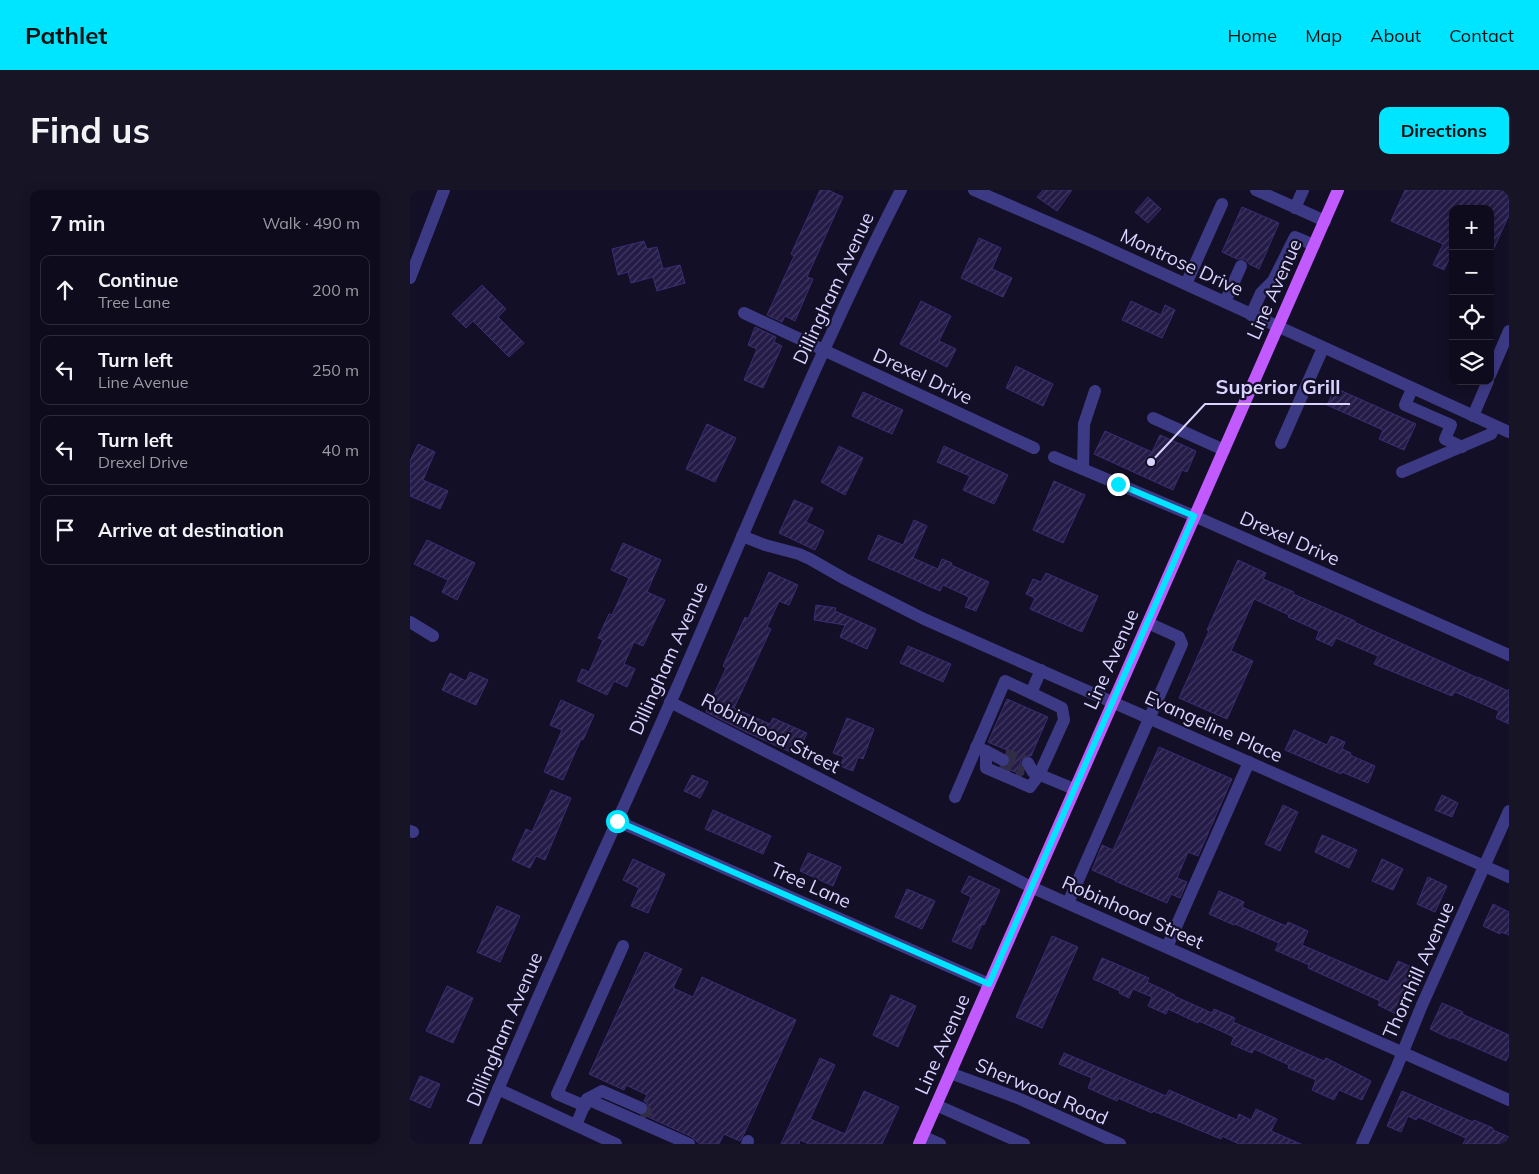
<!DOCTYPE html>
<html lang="en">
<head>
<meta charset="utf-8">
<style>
	:root { --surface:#0e0b1c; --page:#171425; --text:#f1f3f6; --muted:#9b9ba3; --line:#2e2b3b; --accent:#00e5ff }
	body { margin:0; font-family:Mulish,sans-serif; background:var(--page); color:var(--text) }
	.controls { position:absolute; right:15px; top:15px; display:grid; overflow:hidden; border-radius:10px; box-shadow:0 2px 12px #0003 }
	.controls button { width:45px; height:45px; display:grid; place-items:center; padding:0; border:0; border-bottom:1px solid var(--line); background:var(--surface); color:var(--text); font:25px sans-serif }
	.stop { position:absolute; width:15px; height:15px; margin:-11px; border:4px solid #00e5ff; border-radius:50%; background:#fff }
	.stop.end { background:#00e5ff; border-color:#fff; box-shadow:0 1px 5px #0008 }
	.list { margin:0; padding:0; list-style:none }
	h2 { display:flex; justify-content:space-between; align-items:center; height:65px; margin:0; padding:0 20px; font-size:21px }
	h2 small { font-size:16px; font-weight:400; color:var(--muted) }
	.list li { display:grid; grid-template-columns:32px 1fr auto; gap:15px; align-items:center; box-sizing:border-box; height:70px; margin:0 10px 10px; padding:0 10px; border:1px solid var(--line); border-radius:10px }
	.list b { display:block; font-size:19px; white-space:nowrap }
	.list p { margin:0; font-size:16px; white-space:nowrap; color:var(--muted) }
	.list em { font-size:16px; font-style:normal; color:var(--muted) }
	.icon { flex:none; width:28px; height:28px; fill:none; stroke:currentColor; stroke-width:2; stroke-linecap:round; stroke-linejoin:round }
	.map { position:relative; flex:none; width:1099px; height:954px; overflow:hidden; border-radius:10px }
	header { display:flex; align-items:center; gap:30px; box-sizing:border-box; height:70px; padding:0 25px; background:var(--accent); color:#111 }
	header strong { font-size:24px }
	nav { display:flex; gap:28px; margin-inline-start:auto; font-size:18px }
	.intro { display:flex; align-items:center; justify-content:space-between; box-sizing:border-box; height:120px; padding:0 30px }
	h1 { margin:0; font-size:35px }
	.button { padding:12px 22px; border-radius:10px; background:var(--accent); color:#111; font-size:18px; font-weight:700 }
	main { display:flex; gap:30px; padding:0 30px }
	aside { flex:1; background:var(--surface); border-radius:10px; box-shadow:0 2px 12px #0003 }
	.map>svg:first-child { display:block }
	.building { fill:url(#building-hatch); stroke:#3b2d73 }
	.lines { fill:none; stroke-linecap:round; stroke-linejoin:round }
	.minor-tunnel { stroke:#312d47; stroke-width:12; stroke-dasharray:12 6; stroke-linecap:butt }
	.minor { stroke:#3d3a85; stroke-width:12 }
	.major { stroke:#c25bff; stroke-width:12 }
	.route { stroke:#00e5ff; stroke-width:6 }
	.labels { text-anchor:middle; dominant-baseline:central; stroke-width:4.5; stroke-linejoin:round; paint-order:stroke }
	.street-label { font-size:19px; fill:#d9d4ff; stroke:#130f26 }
	.leader { fill:none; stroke:#d9d4ff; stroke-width:2 }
	.callout-dot { fill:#d9d4ff; stroke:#130f26; stroke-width:2 }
	.callout-label { font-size:20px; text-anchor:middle; font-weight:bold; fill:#d9d4ff; stroke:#130f26; stroke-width:4.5; stroke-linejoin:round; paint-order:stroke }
</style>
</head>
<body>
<header>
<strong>Pathlet</strong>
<nav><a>Home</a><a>Map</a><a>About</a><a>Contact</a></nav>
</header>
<div class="intro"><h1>Find us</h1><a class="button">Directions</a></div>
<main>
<aside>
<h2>7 min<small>Walk · 490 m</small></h2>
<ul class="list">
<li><svg class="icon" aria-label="ahead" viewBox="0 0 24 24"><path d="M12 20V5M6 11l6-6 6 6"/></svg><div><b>Continue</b><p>Tree Lane</p></div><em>200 m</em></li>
<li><svg class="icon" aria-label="left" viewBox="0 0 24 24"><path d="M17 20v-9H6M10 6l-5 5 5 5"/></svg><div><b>Turn left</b><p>Line Avenue</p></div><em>250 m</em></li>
<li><svg class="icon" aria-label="left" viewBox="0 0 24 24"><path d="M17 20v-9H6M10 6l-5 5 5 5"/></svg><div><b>Turn left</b><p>Drexel Drive</p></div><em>40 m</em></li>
<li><svg class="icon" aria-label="arrive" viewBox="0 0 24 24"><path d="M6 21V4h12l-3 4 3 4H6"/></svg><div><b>Arrive at destination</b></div></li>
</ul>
</aside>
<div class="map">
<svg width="1099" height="954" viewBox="0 0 1099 954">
	<defs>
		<pattern id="building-hatch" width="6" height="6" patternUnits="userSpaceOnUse" patternTransform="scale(1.25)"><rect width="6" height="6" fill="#241b47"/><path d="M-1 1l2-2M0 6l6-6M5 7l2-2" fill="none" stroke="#433b63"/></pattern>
	</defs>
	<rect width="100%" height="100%" fill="#130f26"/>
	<g class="building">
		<path d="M410,0H418L433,7L397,87L403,89L385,131L375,126L372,132L357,125L384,66L381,64Z"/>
		<path d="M633,0H662L647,21L627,7Z"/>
		<path d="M995,0H1099V25L1080,67V19H1043V61L1034,80L1023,75L1033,54L981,31Z"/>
		<path d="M738,7L751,19L738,33L725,22Z"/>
		<path d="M832,17L869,33L849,79L839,74L835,69H827L812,62Z"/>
		<path d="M569,48L591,58L582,79L602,88L593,107L551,88Z"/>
		<path d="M234,51L237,59L247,57L253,79L270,75L275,93L247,101L243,87L221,93L218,82L208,85L202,59Z"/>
		<path d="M72,95L96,119L88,127L114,153L99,167L63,131L56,138L42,124Z"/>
		<path d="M511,111L541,126L529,151L546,159L537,177L490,154Z"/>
		<path d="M721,111L751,125L755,115L765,120L752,148L712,130Z"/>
		<path d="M345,137L366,147L364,152L372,156L353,198L334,190L347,159L338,155Z"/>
		<path d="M606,176L643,194L633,216L596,198Z"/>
		<path d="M925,198L1006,234L994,260L969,249L973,240L917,215Z"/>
		<path d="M453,202L493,220L482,244L442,226Z"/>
		<path d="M297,234L326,248L305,292L276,279Z"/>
		<path d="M695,241L742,262L750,245L786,261L777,282L772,280L763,300L684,264Z"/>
		<path d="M8,254L25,262L13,290L38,301L30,319L0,306V271Z"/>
		<path d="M429,256L453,268L435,305L411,292Z"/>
		<path d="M534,256L598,285L584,314L553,300L560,286L527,272Z"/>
		<path d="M644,291L675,305L653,353L623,340Z"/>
		<path d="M384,310L403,318L396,332L414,341L405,360L369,343Z"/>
		<path d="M504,330L517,336L503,368L528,379L532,369L542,373L541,375L579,392L566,421L555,417L559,407L533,395L530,401L458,369L468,345L493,355Z"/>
		<path d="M17,350L65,373L47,410L32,402L38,390L4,374Z"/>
		<path d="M213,353L251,370L237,402L255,410L233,456L224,452L214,474L225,479L217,497L204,491L197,505L167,491L172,479L179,482L193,450L188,448L199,424L202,425L219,388L201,380Z"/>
		<path d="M828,370L856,383L853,389L884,402L883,404L945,431L944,432L1068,488V487L1098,501L1099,499V534L1086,528L1089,521L1045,502L1042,506L964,474L968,466L926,448L922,456L906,449L909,441L878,427L879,425L844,409L821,461L843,471L817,529L769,508L799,441L797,440Z"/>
		<path d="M359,382L388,395L379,415L369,411L357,437L361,439L324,518L360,534L363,528L397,543L387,565L336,542L296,522L316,478L313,476L335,427L338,429Z"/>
		<path d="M636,383L688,406L672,442L620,419L625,408L616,404L623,389L631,392Z"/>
		<path d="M406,415L426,418L425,421L466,439L457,459L430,447L435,435L404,430Z"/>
		<path d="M498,456L541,474L533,492L490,473Z"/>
		<path d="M60,482L78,490L66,515L32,500L40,483L56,491Z"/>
		<path d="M597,509L638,527L621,566H615L611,569L610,573L614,582L613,585L595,578L600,574L601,570L600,565L596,562L597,560L578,552Z"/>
		<path d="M151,510L184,525L173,550L171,549L153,590L134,582L152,540L140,535Z"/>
		<path d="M437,528L464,539L453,569L448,567L443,581L430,576L434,567L423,563Z"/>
		<path d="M884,540L917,555L921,546L935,552L932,559L941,563L940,565L965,576L958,593L932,582L931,584L875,560Z"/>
		<path d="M749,557L822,589L788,666L778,662L767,688L777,692L770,708L761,704L757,713L705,691V690L682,680L692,655L703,660Z"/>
		<path d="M282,585L298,592L290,608L274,601Z"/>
		<path d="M141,600L161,608L135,670L126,666L120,678L102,670L116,639L122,642Z"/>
		<path d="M1032,605L1048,613L1042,627L1025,620Z"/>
		<path d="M873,615L888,622L870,661L855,654Z"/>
		<path d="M303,620L361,646L353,664L295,639Z"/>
		<path d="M912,645L947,660L939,678L905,662Z"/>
		<path d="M398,663L431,677L423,696L390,681Z"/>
		<path d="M223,669L255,684L238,723L221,716L229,698L213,690Z"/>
		<path d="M972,669L993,679L983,700L962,691Z"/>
		<path d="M559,686L590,700L574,735L572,734L561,759L542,751L561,707L551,702Z"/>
		<path d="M1018,687L1037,696L1025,722L1007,714Z"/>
		<path d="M497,699L525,711L512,739L485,727Z"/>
		<path d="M809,701L834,712L832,717L876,736L878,732L898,741L892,755L978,792L988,771L1008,780L988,825L968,815L970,811L898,778L899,775L865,760L869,753L825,734L824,735L799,724Z"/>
		<path d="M1083,714L1099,722V745L1091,742L1090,744L1073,736Z"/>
		<path d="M87,716L110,726L90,772L67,762Z"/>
		<path d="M642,746L668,757L632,838L606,827Z"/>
		<path d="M235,762L272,779L263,798L283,807L292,787L386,830L334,944L330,951L314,944L309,954H291L287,952L282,947L234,925L238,922L239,918L238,914L234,911L237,905L216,895L214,900L179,884Z"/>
		<path d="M692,768L739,788L737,792L765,805L764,806L802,823L804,819L825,828L823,832L914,871L916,868L961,891L952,910L929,900L924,910L902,900L906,890L878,878L879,875L844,859L842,863L821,854L824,847L789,831L788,833L758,819L756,824L738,816L742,807L723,799L719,808L709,803L710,801L683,789Z"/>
		<path d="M37,796L63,808L43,853L16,841Z"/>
		<path d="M481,805L506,816L488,857L463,845Z"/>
		<path d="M1032,813L1053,822L1052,824L1099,845V865L1096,871L1041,847V849L1020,839Z"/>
		<path d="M654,863L756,906L759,900L827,930L829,924L841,930L846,919L867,929L861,941L891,954H829L812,946L811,949L743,921L742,923L708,908L707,911L678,898L682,888L649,874Z"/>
		<path d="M410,868L425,875L400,929L435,944L454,901L489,917L472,954H399L390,950L389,954H371Z"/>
		<path d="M10,886L30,894L20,918L0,909Z"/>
		<path d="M992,901L1063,932L1064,930L1083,938V940L1099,947V954H1053L1056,948L1008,927L1006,930L998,926L991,942L977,936Z"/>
	</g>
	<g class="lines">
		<g class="minor-tunnel">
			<path d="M595,564L618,573"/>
			<path d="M590,575L613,584"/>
			<path d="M231,918L235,920L238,930"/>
		</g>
		<g class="minor">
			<path d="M564,0L679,50L1099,242"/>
			<path d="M846,0L915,31"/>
			<path d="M885,18L893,0"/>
			<path d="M0,88L34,0"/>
			<path d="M776,94L812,14"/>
			<path d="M815,112L831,76"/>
			<path d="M334,123L624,258"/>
			<path d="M841,125L851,103L863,91L885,47L904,55"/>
			<path d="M1080,185L1099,141"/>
			<path d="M1002,199L995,215L1041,235L1035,249L1052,257"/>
			<path d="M1063,226L1078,191"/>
			<path d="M743,228L814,260"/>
			<path d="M871,253L913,158"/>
			<path d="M644,267L784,326L1099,465"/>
			<path d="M673,279L674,234L685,201"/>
			<path d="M992,282L1081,244L1085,236"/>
			<path d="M332,346L355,355L389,364L400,369L435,389L514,429L1099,687"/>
			<path d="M0,432L23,446"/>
			<path d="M260,512L621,697L1099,910"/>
			<path d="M566,557L576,561V578L620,597L629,585L654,530L652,518L621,503"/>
			<path d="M576,561L593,570"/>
			<path d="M618,573L623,582L664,599"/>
			<path d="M545,607L595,491L621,503L631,480"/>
			<path d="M207,631L579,794"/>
			<path d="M0,641L3,642"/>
			<path d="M658,713L772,454L769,447L738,433"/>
			<path d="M757,757L839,572"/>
			<path d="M540,883L610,909L710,954"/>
			<path d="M88,899L206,954"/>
			<path d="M177,909L192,901L231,918"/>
			<path d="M526,915L614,954"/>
			<path d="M175,916L147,904L213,756"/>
			<path d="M166,935L177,909L279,954"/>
			<path d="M512,946L530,954"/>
			<path d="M65,954C129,799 201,647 269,493C341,328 409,160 491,0"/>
			<path d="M337,954L338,951"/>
			<path d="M952,954L986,879L1012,815L1099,621"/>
		</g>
		<path class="major" d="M509,954L928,0"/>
	</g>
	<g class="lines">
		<path class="route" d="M207,631L579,794L784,326L708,294"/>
	</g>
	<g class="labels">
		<g class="street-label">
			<text transform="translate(772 72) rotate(25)">Montrose Drive</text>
			<text transform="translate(423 98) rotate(-65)">Dillingham Avenue</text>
			<text transform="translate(864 99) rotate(-66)">Line Avenue</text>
			<text transform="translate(513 186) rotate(25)">Drexel Drive</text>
			<text transform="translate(880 348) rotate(24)">Drexel Drive</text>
			<text transform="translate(258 468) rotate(-66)">Dillingham Avenue</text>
			<text transform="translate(701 469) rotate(-66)">Line Avenue</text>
			<text transform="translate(804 536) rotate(24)">Evangeline Place</text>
			<text transform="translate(361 543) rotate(27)">Robinhood Street</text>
			<text transform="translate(401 695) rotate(24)">Tree Lane</text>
			<text transform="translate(723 722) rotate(24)">Robinhood Street</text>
			<text transform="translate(1008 780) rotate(-66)">Thornhill Avenue</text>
			<text transform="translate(94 839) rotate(-67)">Dillingham Avenue</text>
			<text transform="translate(532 854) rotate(-66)">Line Avenue</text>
			<text transform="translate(632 901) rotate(23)">Sherwood Road</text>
		</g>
	</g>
	<path class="leader" d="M741 272L795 214H940"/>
	<circle class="callout-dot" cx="741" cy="272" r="5"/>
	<g class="callout-label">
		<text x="868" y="204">Superior Grill</text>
	</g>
</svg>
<div class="controls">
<button>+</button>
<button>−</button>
<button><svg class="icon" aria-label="locate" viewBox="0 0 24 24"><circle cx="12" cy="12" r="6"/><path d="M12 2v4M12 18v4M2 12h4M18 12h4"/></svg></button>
<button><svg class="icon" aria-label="layers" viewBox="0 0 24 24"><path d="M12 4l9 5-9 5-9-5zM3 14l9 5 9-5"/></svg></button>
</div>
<div class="stop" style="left:207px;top:631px"></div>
<div class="stop end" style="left:708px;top:294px"></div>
</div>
</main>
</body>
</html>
